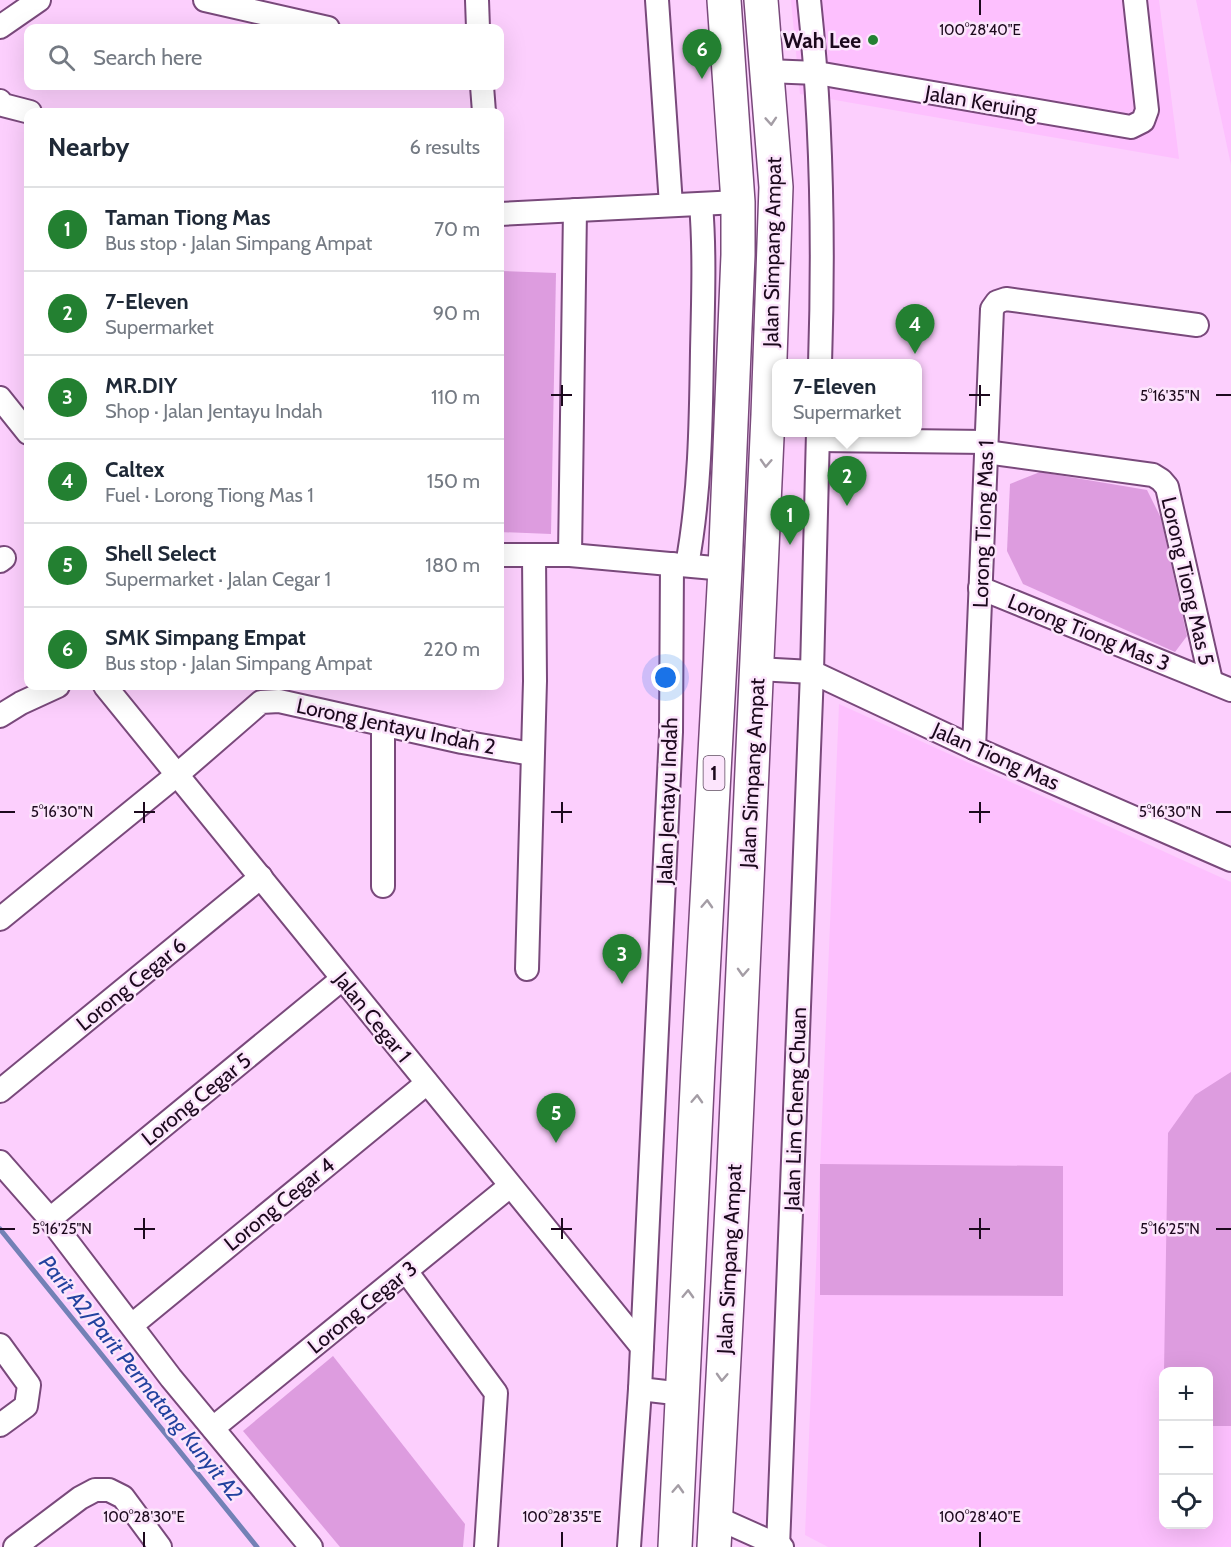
<!DOCTYPE html>
<html lang="en">
<head>
<meta charset="utf-8">
<style>
	:root { --surface:#fff; --page:#f6f6f7; --text:#1f2937; --muted:#747a83; --line:#e0e1e3; --accent:#238031 }
	body { margin:0; font-family:Cabin,sans-serif; background:var(--page); color:var(--text) }
	.controls { position:absolute; right:18px; bottom:18px; display:grid; overflow:hidden; border-radius:12px; box-shadow:0 6px 24px #0002 }
	.controls button { width:54px; height:54px; display:grid; place-items:center; padding:0; border:0; border-bottom:2px solid var(--line); background:var(--surface); color:var(--text); font:30px sans-serif }
	.you { position:absolute; left:666px; top:678px; width:21px; height:21px; margin:-15px; border:4px solid #fff; border-radius:50%; background:#1a73e8; box-shadow:0 0 0 9px #1a73e833 }
	.badge { display:grid; place-items:center; width:39px; height:39px; border-radius:50%; background:var(--accent); color:#fff; font-size:20px; font-weight:700 }
	.pin { position:absolute; translate:-50% -50px; filter:drop-shadow(0 2px 3px #0008) }
	.pin::after { content:''; position:absolute; top:32px; width:21px; height:18px; background:inherit; clip-path:polygon(0 0,100% 0,50% 100%) }
	.popup { position:absolute; left:772px; top:359px; width:150px; height:78px; box-sizing:border-box; display:grid; place-content:center; border-radius:12px; background:var(--surface); filter:drop-shadow(0 2px 4px #0005); font-size:20px; white-space:nowrap; color:var(--muted) }
	.popup b { font-size:22px; color:var(--text) }
	.popup::after { content:''; position:absolute; left:50%; top:100%; margin-left:-12px; border:12px solid transparent; border-top-color:var(--surface) }
	.list { margin:0; padding:0; list-style:none }
	h2 { display:flex; justify-content:space-between; align-items:center; height:78px; margin:0; padding:0 24px; font-size:26px }
	h2 small { font-size:20px; font-weight:400; color:var(--muted) }
	.list li { display:grid; grid-template-columns:39px 1fr auto; gap:18px; align-items:center; box-sizing:border-box; height:84px; padding:0 24px; border-top:2px solid var(--line) }
	.list b { display:block; font-size:22px; white-space:nowrap }
	.list p { margin:0; font-size:20px; white-space:nowrap; color:var(--muted) }
	.list em { font-size:20px; font-style:normal; color:var(--muted) }
	.icon { flex:none; width:33px; height:33px; fill:none; stroke:currentColor; stroke-width:2; stroke-linecap:round; stroke-linejoin:round }
	.map { position:relative; flex:none; width:1231px; height:1547px; overflow:hidden }
	.search { position:absolute; background:var(--surface); box-shadow:0 6px 24px #0002; left:24px; top:24px; width:480px; height:66px; display:flex; align-items:center; gap:15px; box-sizing:border-box; padding:0 21px; border-radius:12px; color:var(--muted); font-size:22px }
	.panel { position:absolute; background:var(--surface); box-shadow:0 6px 24px #0002; left:24px; top:108px; width:480px; height:582px; border-radius:12px }
	.map>svg:first-child { display:block }
	.built { fill:#fdc0fe; fill-rule:evenodd }
	.green { fill:#dd9cdf }
	.lines { fill:none; stroke-linecap:round; stroke-linejoin:round }
	.stream { stroke:#7381b6; stroke-width:5 }
	.minor-casing { stroke:#79497b; stroke-width:26 }
	.highway-casing { stroke:#79497b; stroke-width:36 }
	.minor { stroke:#fff; stroke-width:22 }
	.highway { stroke:#fff; stroke-width:33 }
	.oneway { stroke:#a49da5 }
	.ticks { fill:none; stroke:#1c091d; stroke-width:2 }
	.poi-dot { fill:#238031; stroke:#fce5fc; stroke-width:2 }
	.labels { text-anchor:middle; dominant-baseline:central; stroke-width:5; stroke-linejoin:round; paint-order:stroke }
	.shield { fill:#fce5fc; stroke:#5f4b60; stroke-width:1.5 }
	.shield-label { font-size:20px; font-weight:bold; fill:#1c091d }
	.poi-label { font-size:21px; font-weight:bold; fill:#1c091d; stroke:#fce5fc; text-anchor:end }
	.street-label { font-size:21px; fill:#1c091d; stroke:#fce5fc }
	.water-label { font-size:22px; font-style:italic; fill:#22429f; stroke:#fce5fc }
	.ticks-label { font-size:15px; text-anchor:middle; fill:#1c091d; stroke:#fce5fc; stroke-width:5; stroke-linejoin:round; paint-order:stroke }
</style>
</head>
<body>
<div class="map">
<svg width="1231" height="1547" viewBox="0 0 1231 1547">
	<rect width="100%" height="100%" fill="#fccffd"/>
	<g class="built">
		<path d="M791,0H1159L1179,159L800,94Z"/>
		<path d="M1196,0H1231V165Z"/>
		<path d="M839,704L1231,882V1547H828L805,1535ZM1164,1372H1208V1524H1164Z"/>
	</g>
	<g class="green">
		<path d="M500,271L556,273L551,534L500,532Z"/>
		<path d="M1040,472L1147,490L1161,518L1187,636L1175,652L1023,584L1007,551L1010,484Z"/>
		<path d="M1231,1072V1426H1209L1208,1372L1164,1371L1168,1133L1195,1095Z"/>
		<path d="M820,1164L1063,1166V1296L820,1295Z"/>
		<path d="M333,1356L465,1524L463,1547H340L243,1431Z"/>
	</g>
	<g class="lines">
		<path class="stream" d="M0,1229L257,1547"/>
		<defs>
			<g id="minor">
				<path d="M205,0L328,28"/>
				<path d="M477,0L478,28"/>
				<path d="M657,0L671,205"/>
				<path d="M809,0C822,121 824,242 820,364"/>
				<path d="M0,27L39,0"/>
				<path d="M767,71L817,73L1131,127L1143,121L1147,110L1135,0"/>
				<path d="M482,86L484,112"/>
				<path d="M0,101L3,105L30,112"/>
				<path d="M500,214L738,202"/>
				<path d="M0,398L28,433"/>
				<path d="M819,440L986,442"/>
				<path d="M986,452L1153,475L1161,480L1167,487L1211,681"/>
				<path d="M500,555H570L725,569"/>
				<path d="M570,555L575,210"/>
				<path d="M0,561L4,558"/>
				<path d="M687,565C700,495 701,422 702,351C703,302 705,253 701,204"/>
				<path d="M980,588L1231,690"/>
				<path d="M757,669L812,672L974,748L1231,860"/>
				<path d="M105,686L642,1347"/>
				<path d="M0,716L21,703L58,686"/>
				<path d="M974,748L992,309L997,302L1006,299L1197,325"/>
				<path d="M383,886V725"/>
				<path d="M0,919L178,774L261,702L279,701L462,742L532,754"/>
				<path d="M527,969L535,681L534,555"/>
				<path d="M0,1091L261,877"/>
				<path d="M0,1162L50,1219L171,1378L311,1547"/>
				<path d="M50,1219L342,979"/>
				<path d="M406,1271L496,1393L486,1547"/>
				<path d="M132,1325L427,1083"/>
				<path d="M0,1345L29,1385L26,1406L0,1425"/>
				<path d="M640,1389L683,1394"/>
				<path d="M213,1428L510,1186"/>
				<path d="M715,1517L782,1547"/>
				<path d="M15,1547L80,1498L95,1490H109L123,1497L160,1547"/>
				<path d="M629,1547L640,1389L671,732L672,564"/>
				<path d="M778,1547L812,672L818,432"/>
			</g>
			<g id="highway">
				<path d="M675,1547L698,1067L725,569L738,255V202L724,0"/>
				<path d="M714,1547L734,1169L768,415L776,187L761,0"/>
			</g>
		</defs>
		<use href="#minor" class="minor-casing"/>
		<use href="#highway" class="highway-casing"/>
		<use href="#minor" class="minor"/>
		<use href="#highway" class="highway"/>
	</g>
	<defs><path id="oneway-chevron" d="M-2-3.5L2.5 0L-2 3.5" fill="none" stroke-width="1.6" stroke-linecap="round" stroke-linejoin="round" transform="scale(1.5)"/></defs>
	<g class="oneway">
		<use href="#oneway-chevron" transform="translate(771 121) rotate(86)"/>
		<use href="#oneway-chevron" transform="translate(766 463) rotate(93)"/>
		<use href="#oneway-chevron" transform="translate(707 904) rotate(-87)"/>
		<use href="#oneway-chevron" transform="translate(743 972) rotate(93)"/>
		<use href="#oneway-chevron" transform="translate(697 1099) rotate(-87)"/>
		<use href="#oneway-chevron" transform="translate(688 1294) rotate(-88)"/>
		<use href="#oneway-chevron" transform="translate(722 1377) rotate(93)"/>
		<use href="#oneway-chevron" transform="translate(678 1489) rotate(-87)"/>
	</g>
	<path class="ticks" d="M980,0V15M562,385V406M980,385V406M551,395H572M969,395H990M1216,395H1231M144,802V823M562,802V823M980,802V823M0,812H15M134,812H155M551,812H572M969,812H990M1216,812H1231M144,1218V1239M562,1218V1239M980,1218V1239M0,1229H15M134,1229H155M551,1229H572M969,1229H990M1216,1229H1231M144,1532V1547M562,1532V1547M980,1532V1547"/>
	<circle class="poi-dot" cx="873" cy="40" r="6"/>
	<g class="labels">
		<rect class="shield" x="703.5" y="756" width="21" height="34" rx="4.5"/>
		<g class="shield-label">
			<text x="714" y="773">1</text>
		</g>
		<g class="poi-label">
			<text x="861" y="40">Wah Lee</text>
		</g>
		<g class="street-label">
			<text transform="translate(981 102) rotate(10)">Jalan Keruing</text>
			<text transform="translate(772 252) rotate(-89)">Jalan Simpang Ampat</text>
			<text transform="translate(983 524) rotate(-88)">Lorong Tiong Mas 1</text>
			<text transform="translate(1188 581) rotate(77)">Lorong Tiong Mas 5</text>
			<text transform="translate(1089 632) rotate(22)">Lorong Tiong Mas 3</text>
			<text transform="translate(396 726) rotate(12)">Lorong Jentayu Indah 2</text>
			<text transform="translate(996 756) rotate(24)">Jalan Tiong Mas</text>
			<text transform="translate(752 773) rotate(-87)">Jalan Simpang Ampat</text>
			<text transform="translate(667 801) rotate(-88)">Jalan Jentayu Indah</text>
			<text transform="translate(131 984) rotate(-39)">Lorong Cegar 6</text>
			<text transform="translate(373 1017) rotate(51)">Jalan Cegar 1</text>
			<text transform="translate(196 1099) rotate(-39)">Lorong Cegar 5</text>
			<text transform="translate(795 1109) rotate(-88)">Jalan Lim Cheng Chuan</text>
			<text transform="translate(279 1204) rotate(-39)">Lorong Cegar 4</text>
			<text transform="translate(729 1259) rotate(-87)">Jalan Simpang Ampat</text>
			<text transform="translate(362 1307) rotate(-39)">Lorong Cegar 3</text>
		</g>
		<g class="water-label">
			<text transform="translate(141 1378) rotate(51)">Parit A2/Parit Permatang Kunyit A2</text>
		</g>
	</g>
	<g class="ticks-label">
		<text x="980" y="35">100°28'40"E</text>
		<text x="1170" y="401">5°16'35"N</text>
		<text x="62" y="817">5°16'30"N</text>
		<text x="1170" y="817">5°16'30"N</text>
		<text x="62" y="1234">5°16'25"N</text>
		<text x="1170" y="1234">5°16'25"N</text>
		<text x="144" y="1522">100°28'30"E</text>
		<text x="562" y="1522">100°28'35"E</text>
		<text x="980" y="1522">100°28'40"E</text>
	</g>
</svg>
<div class="controls">
<button>+</button>
<button>−</button>
<button><svg class="icon" aria-label="locate" viewBox="0 0 24 24"><circle cx="12" cy="12" r="6"/><path d="M12 2v4M12 18v4M2 12h4M18 12h4"/></svg></button>
</div>
<div class="you"></div>
<div class="pin badge" style="left:790px;top:545px">1</div>
<div class="pin badge" style="left:847px;top:506px">2</div>
<div class="popup"><b>7-Eleven</b>Supermarket</div>
<div class="pin badge" style="left:622px;top:984px">3</div>
<div class="pin badge" style="left:915px;top:354px">4</div>
<div class="pin badge" style="left:556px;top:1143px">5</div>
<div class="pin badge" style="left:702px;top:79px">6</div>
<div class="search"><svg class="icon" aria-label="search" viewBox="0 0 24 24"><circle cx="10" cy="10" r="6"/><path d="M15 15l6 6"/></svg>Search here</div>
<section class="panel">
<h2>Nearby<small>6 results</small></h2>
<ul class="list">
<li><span class="badge">1</span><div><b>Taman Tiong Mas</b><p>Bus stop · Jalan Simpang Ampat</p></div><em>70 m</em></li>
<li><span class="badge">2</span><div><b>7-Eleven</b><p>Supermarket</p></div><em>90 m</em></li>
<li><span class="badge">3</span><div><b>MR.DIY</b><p>Shop · Jalan Jentayu Indah</p></div><em>110 m</em></li>
<li><span class="badge">4</span><div><b>Caltex</b><p>Fuel · Lorong Tiong Mas 1</p></div><em>150 m</em></li>
<li><span class="badge">5</span><div><b>Shell Select</b><p>Supermarket · Jalan Cegar 1</p></div><em>180 m</em></li>
<li><span class="badge">6</span><div><b>SMK Simpang Empat</b><p>Bus stop · Jalan Simpang Ampat</p></div><em>220 m</em></li>
</ul>
</section>
</div>
</body>
</html>
